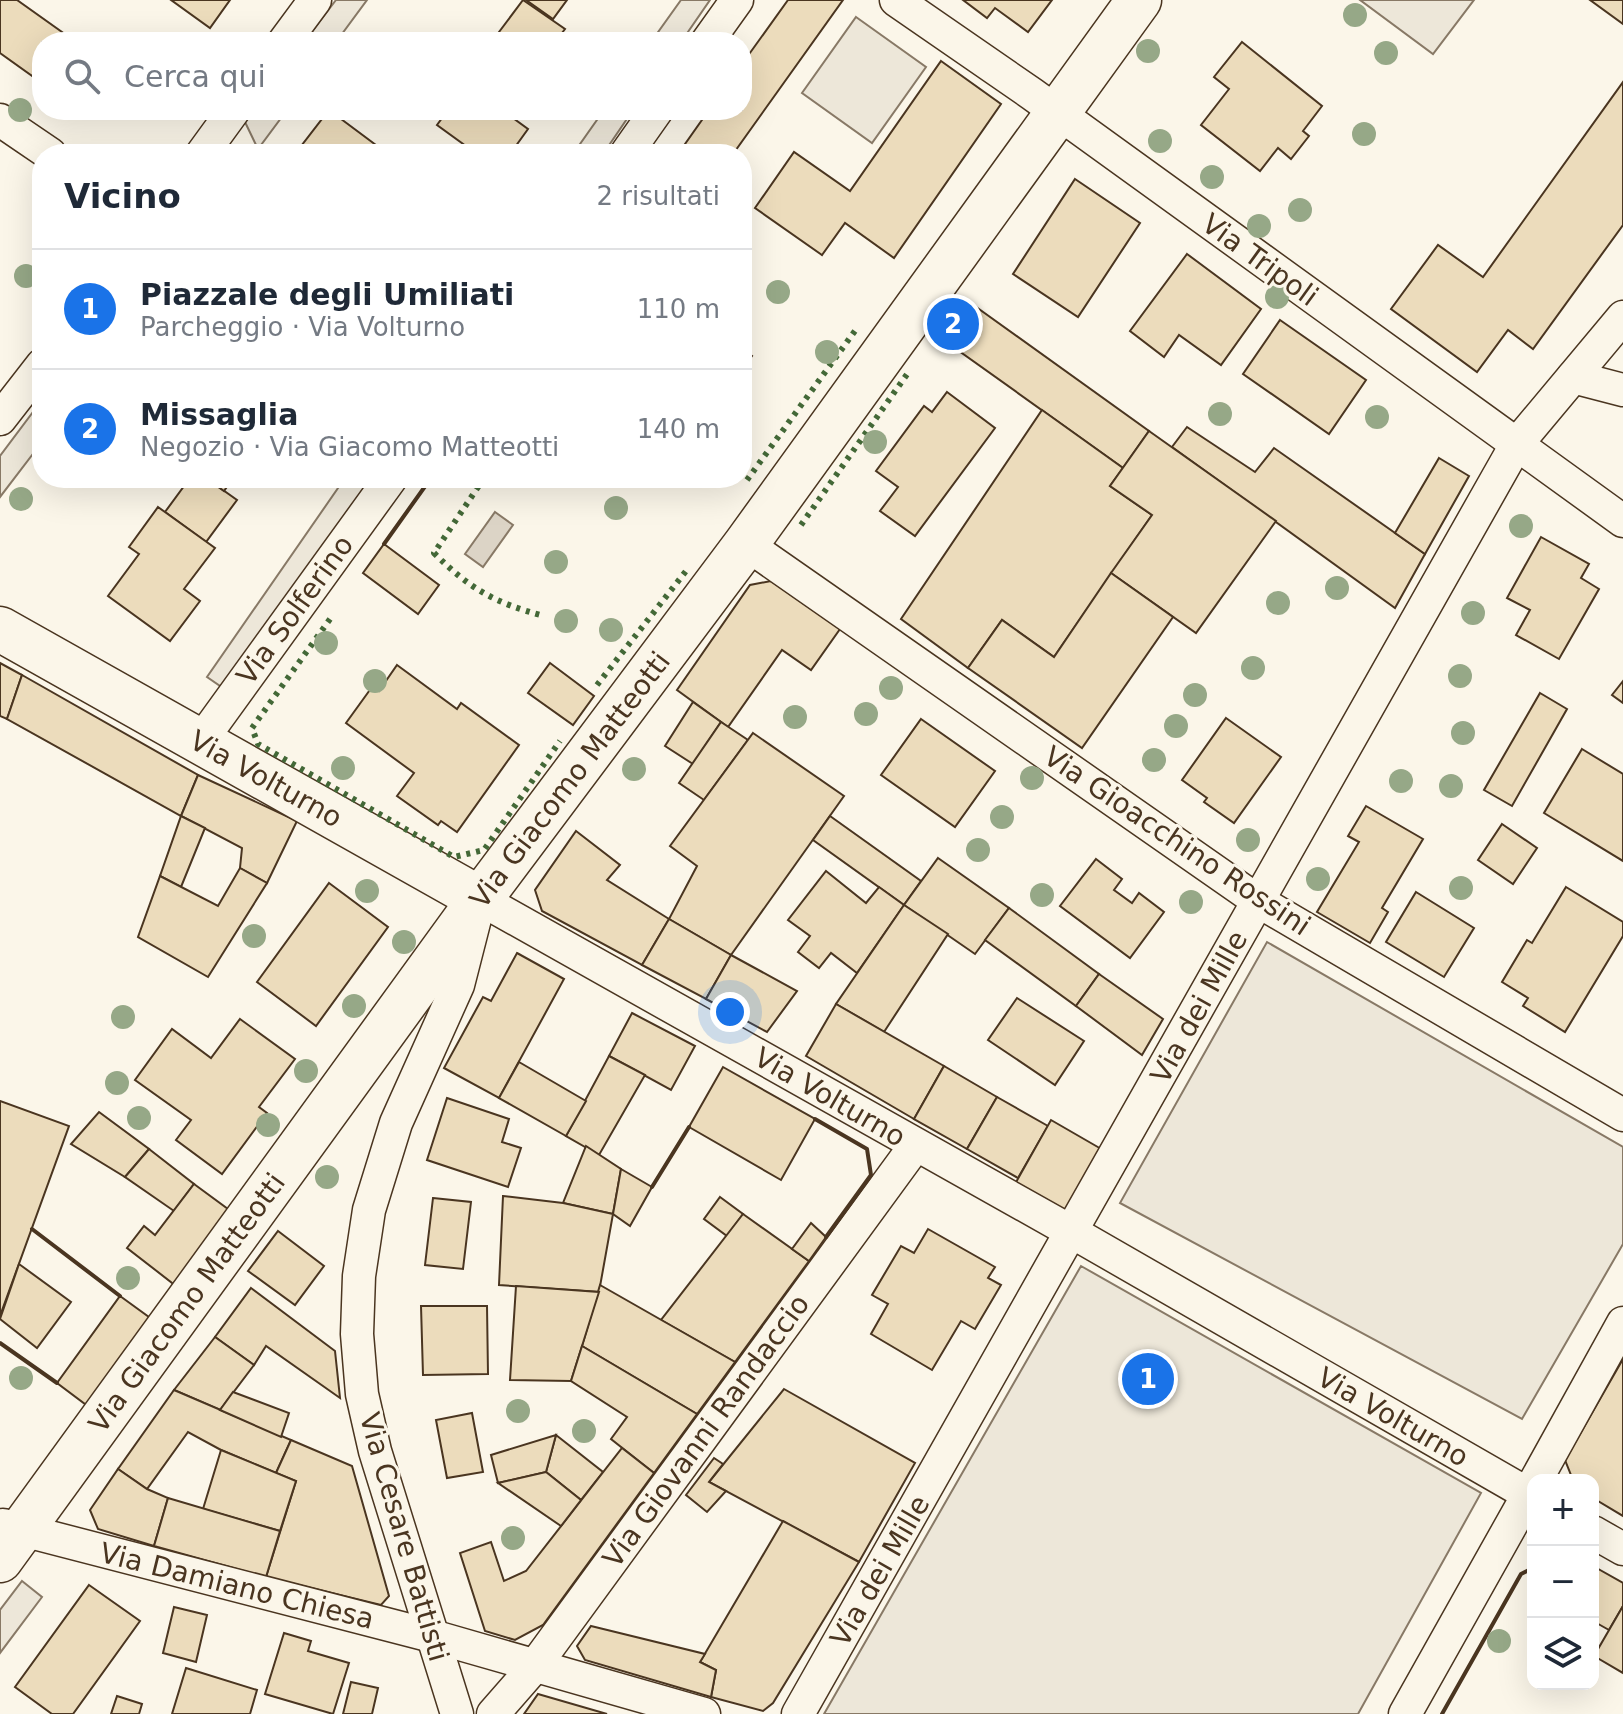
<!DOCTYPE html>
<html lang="it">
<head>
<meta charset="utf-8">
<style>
	:root { --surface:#fff; --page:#f6f6f7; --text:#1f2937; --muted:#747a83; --line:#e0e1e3; --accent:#1a73e8 }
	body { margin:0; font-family:"DejaVu Sans",sans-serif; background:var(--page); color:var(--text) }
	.controls { position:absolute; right:24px; bottom:24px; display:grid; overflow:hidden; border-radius:16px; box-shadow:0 8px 32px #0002 }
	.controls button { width:72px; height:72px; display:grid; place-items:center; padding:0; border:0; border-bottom:2px solid var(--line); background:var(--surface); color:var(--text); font:40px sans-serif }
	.you { position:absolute; left:730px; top:1012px; width:28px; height:28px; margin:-20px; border:6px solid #fff; border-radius:50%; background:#1a73e8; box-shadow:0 0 0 12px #1a73e833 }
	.badge { display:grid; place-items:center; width:52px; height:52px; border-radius:50%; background:var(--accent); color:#fff; font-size:26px; font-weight:700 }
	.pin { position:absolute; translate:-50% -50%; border:4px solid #fff; box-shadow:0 2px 8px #0006 }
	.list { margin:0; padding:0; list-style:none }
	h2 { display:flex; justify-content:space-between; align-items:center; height:104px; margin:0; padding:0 32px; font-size:34px }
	h2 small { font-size:26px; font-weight:400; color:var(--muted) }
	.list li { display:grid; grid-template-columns:52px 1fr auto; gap:24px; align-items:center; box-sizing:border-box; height:120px; padding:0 32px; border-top:2px solid var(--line) }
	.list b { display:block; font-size:30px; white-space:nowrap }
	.list p { margin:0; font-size:26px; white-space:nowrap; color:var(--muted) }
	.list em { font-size:26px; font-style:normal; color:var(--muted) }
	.icon { flex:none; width:44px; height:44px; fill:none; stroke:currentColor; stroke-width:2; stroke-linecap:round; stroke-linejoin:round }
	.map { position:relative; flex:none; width:1623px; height:1714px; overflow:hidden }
	.search { position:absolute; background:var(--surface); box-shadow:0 8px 32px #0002; left:32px; top:32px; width:720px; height:88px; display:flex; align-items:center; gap:20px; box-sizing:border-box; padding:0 28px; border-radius:32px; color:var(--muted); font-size:30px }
	.panel { position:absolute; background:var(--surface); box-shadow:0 8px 32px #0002; left:32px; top:144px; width:720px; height:344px; border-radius:32px }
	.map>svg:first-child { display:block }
	.parking { fill:#ede7d9; stroke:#887966; stroke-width:2 }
	.water { fill:#dcd4c6; stroke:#887966; stroke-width:2 }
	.building { fill:#ecdcbc; stroke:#4a3520; stroke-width:2 }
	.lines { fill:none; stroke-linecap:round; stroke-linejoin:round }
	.street-casing { stroke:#4a3520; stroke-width:35 }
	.secondary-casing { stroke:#4a3520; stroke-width:47 }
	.street { stroke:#fbf6e9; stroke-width:32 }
	.secondary { stroke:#fbf6e9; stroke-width:44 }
	.hedge { stroke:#436837; stroke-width:6; stroke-dasharray:4 6; stroke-linecap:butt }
	.wall { stroke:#4a3520; stroke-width:4 }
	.tree { fill:#96a887 }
	.labels { text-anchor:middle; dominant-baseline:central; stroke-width:6; stroke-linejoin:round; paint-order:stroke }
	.street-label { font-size:28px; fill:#4a3520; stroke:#fbf6e9 }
</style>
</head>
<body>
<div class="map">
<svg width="1623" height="1714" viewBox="0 0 1623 1714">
	<rect width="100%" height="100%" fill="#fbf6e9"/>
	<g class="parking">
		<path d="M336,0H367L336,42H304Z"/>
		<path d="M681,0H710L681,42H651Z"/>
		<path d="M1360,0H1474L1433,54Z"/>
		<path d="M856,17L926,67L872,143L802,93Z"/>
		<path d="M254,110H287L258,149L245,122Z"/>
		<path d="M604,110H633L603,154H573Z"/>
		<path d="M42,400V442L0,497V456Z"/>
		<path d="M345,478H373L226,690L207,677Z"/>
		<path d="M1267,942L1623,1147V1244L1522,1419L1120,1203Z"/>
		<path d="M1081,1266L1481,1493L1358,1714H824Z"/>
		<path d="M22,1581L42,1597L0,1653V1610Z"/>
	</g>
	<path class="water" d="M495,512L513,525L483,567L465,554Z"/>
	<g class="building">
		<path d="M0,0H17L76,42H42V83L0,53Z"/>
		<path d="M171,0H230L210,28Z"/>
		<path d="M523,0L565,29L555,42L493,40Z"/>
		<path d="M526,0H567L553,19Z"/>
		<path d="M788,0H843L733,154H678L709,110H742V64Z"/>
		<path d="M963,0H1052L1028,32L995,8L987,18Z"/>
		<path d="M1590,0H1623V24Z"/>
		<path d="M1242,42L1322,106L1303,131L1309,136L1291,159L1278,148L1260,171L1201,125L1229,89L1214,77Z"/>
		<path d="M941,61L1001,104L894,258L845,223L822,255L755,208L794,152L850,191Z"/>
		<path d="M1623,82V225L1533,349L1508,330L1477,372L1391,309L1438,245L1483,277Z"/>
		<path d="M329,110L388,154H295Z"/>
		<path d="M448,110H519L513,118L528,129L510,154H477L437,125Z"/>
		<path d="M1075,179L1140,223L1078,317L1013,274Z"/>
		<path d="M1187,254L1261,309L1221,365L1179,335L1164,357L1130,331Z"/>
		<path d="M965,299L1149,431L1123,468L938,336Z"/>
		<path d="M1280,320L1366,380L1329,434L1243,374Z"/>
		<path d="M742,348L752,356L742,370Z"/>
		<path d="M947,392L995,428L915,536L880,511L898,487L876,471L924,406L932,412Z"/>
		<path d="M1042,410L1123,468L1110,486L1152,515L1054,657L1002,620L968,668L901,619Z"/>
		<path d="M1187,427L1255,472L1274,448L1425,554L1395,608L1172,447Z"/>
		<path d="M1149,431L1276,521L1196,633L1111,573L1152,515L1110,486Z"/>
		<path d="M1439,458L1469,476L1425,554L1395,533Z"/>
		<path d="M190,478H206L237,500L206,542L165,512Z"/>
		<path d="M206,478H233L224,491Z"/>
		<path d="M158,507L215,548L184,589L200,601L170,641L108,596L139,554L129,547Z"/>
		<path d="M1541,537L1589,564L1581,578L1599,589L1559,659L1516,635L1530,610L1507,598Z"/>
		<path d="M384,544L439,585L418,614L363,573Z"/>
		<path d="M1111,573L1173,617L1082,748L968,668L1002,620L1054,657Z"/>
		<path d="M771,581L840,629L811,670L782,650L728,727L677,690L750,585Z"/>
		<path d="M0,663L22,675L7,719L0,716Z"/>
		<path d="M550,663L594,696L573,725L528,693Z"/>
		<path d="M397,665L457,709L461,703L519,745L457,832L441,821L438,825L397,796L414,773L346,723L372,687L379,691Z"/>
		<path d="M22,675L198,775L181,816L7,719Z"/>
		<path d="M1623,681V703L1612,695Z"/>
		<path d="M1540,693L1567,709L1512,806L1484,790Z"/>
		<path d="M693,702L721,722L693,764L665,746Z"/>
		<path d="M1226,718L1281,757L1234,823L1204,802L1207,798L1182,780Z"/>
		<path d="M921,719L995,771L955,827L881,775Z"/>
		<path d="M721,722L748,740L704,800L679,783Z"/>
		<path d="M753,733L844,796L731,955L669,919L697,866L670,846Z"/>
		<path d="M1582,749L1623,774V861L1544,813Z"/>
		<path d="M198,775L297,821L267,883L240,868L242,848L181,816Z"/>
		<path d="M1366,806L1423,839L1382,908L1388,912L1370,943L1317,912L1359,842L1348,836Z"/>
		<path d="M181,816L205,828L181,887L160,876Z"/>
		<path d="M830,816L921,881L904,905L813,840Z"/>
		<path d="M1502,824L1537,848L1513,884L1478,860Z"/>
		<path d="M576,831L620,865L607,880L669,919L642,965L542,911L535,890Z"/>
		<path d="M938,858L1009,908L975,954L904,905Z"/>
		<path d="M1096,859L1122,879L1114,890L1132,903L1139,893L1164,912L1130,958L1060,906Z"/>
		<path d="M240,868L267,883L208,977L138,937L160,876L218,906Z"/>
		<path d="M826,871L866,903L879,887L904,905L857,973L831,953L819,968L798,952L810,936L788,920Z"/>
		<path d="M329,883L388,927L316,1026L257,982Z"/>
		<path d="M1566,887L1623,922V936L1565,1032L1523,1006L1528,998L1502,982L1527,940L1532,943Z"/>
		<path d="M1416,892L1474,928L1444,977L1386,942Z"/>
		<path d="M904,905L948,934L884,1032L836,1004Z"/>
		<path d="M1009,908L1099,974L1076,1006L985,940Z"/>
		<path d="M669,919L731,955L706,999L642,965Z"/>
		<path d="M517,953L564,979L499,1098L444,1068L483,997L491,1001Z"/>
		<path d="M731,955L797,991L767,1032L706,999Z"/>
		<path d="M1099,974L1163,1019L1142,1055L1076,1006Z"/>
		<path d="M1017,998L1084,1041L1055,1085L988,1040Z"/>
		<path d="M836,1004L944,1066L914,1119L806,1056Z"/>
		<path d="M632,1013L695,1046L671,1090L609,1056Z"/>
		<path d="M240,1019L295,1059L259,1107L267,1113L222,1174L176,1140L191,1120L135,1080L172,1029L211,1058Z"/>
		<path d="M609,1056L645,1075L599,1155L566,1136Z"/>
		<path d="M519,1062L586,1101L566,1136L499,1098Z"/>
		<path d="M944,1066L997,1097L967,1149L914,1119Z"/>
		<path d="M723,1067L815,1119L781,1180L689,1127Z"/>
		<path d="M997,1097L1048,1126L1018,1178L967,1149Z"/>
		<path d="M447,1098L509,1119L502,1142L521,1148L508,1187L427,1160Z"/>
		<path d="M0,1101L69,1126L0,1316Z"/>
		<path d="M99,1112L149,1149L125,1177L71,1144Z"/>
		<path d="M1051,1120L1103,1150L1067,1214L1015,1184Z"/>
		<path d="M586,1146L621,1169L613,1214L563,1203Z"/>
		<path d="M149,1149L194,1184L174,1211L125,1177Z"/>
		<path d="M621,1169L652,1187L630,1226L613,1214Z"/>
		<path d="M194,1184L232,1212L176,1286L127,1248L144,1226L155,1235Z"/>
		<path d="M503,1196L563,1203L613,1214L599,1292L499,1285Z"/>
		<path d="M720,1197L743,1214L727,1236L704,1219Z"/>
		<path d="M433,1198L471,1202L463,1269L425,1265Z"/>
		<path d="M743,1214L809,1261L735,1362L661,1320Z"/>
		<path d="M811,1223L826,1237L809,1261L792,1249Z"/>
		<path d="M928,1229L995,1267L988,1278L1001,1285L975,1329L961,1321L932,1370L871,1334L888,1304L872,1295L901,1246L914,1253Z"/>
		<path d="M278,1231L324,1266L295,1305L248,1271Z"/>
		<path d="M19,1264L71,1302L37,1348L0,1319Z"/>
		<path d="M600,1285L735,1362L697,1414L582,1346Z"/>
		<path d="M516,1286L599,1292L571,1381L510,1380Z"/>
		<path d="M251,1288L335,1351L340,1398L266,1346L254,1365L215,1337Z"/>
		<path d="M120,1296L153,1320L89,1407L57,1383Z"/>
		<path d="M421,1306H487L488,1374L423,1375Z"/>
		<path d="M215,1337L254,1365L220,1410L174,1390Z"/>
		<path d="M582,1346L697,1414L654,1473L611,1439L627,1417L571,1381Z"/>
		<path d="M1623,1359V1516L1593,1498V1480H1573L1565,1460Z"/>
		<path d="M784,1389L915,1463L859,1562L709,1482Z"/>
		<path d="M174,1390L291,1440L276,1473L221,1450L188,1432L147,1489L118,1469Z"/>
		<path d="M233,1392L289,1413L281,1437L220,1410Z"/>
		<path d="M472,1413L483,1472L447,1478L436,1420Z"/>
		<path d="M556,1435L603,1472L581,1500L546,1472Z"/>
		<path d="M556,1435L546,1472L498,1483L491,1455Z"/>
		<path d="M291,1440L352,1466L389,1596L381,1605L266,1577L296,1481L276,1473Z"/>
		<path d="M622,1448L654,1473L543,1625L515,1640L485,1631L460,1553L491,1542L504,1581L526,1571Z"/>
		<path d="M221,1450L296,1481L280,1531L203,1509Z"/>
		<path d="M714,1458L723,1464L709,1482L726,1491L707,1512L686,1495Z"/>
		<path d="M118,1469L147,1489L168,1498L154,1546L98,1529L90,1510Z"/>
		<path d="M546,1472L581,1500L561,1526L498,1483Z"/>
		<path d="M168,1498L280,1531L266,1577L154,1546Z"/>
		<path d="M783,1521L859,1562L773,1703L763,1711L711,1697L716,1670L700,1662Z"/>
		<path d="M1593,1566L1623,1583V1606L1609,1630L1593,1621Z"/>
		<path d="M89,1585L140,1621L73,1714H52L15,1687Z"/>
		<path d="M1623,1606V1673L1594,1656Z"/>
		<path d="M174,1607L207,1615L196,1662L163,1653Z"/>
		<path d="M591,1626L705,1654L700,1662L716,1670L711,1697L585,1660L577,1646Z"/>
		<path d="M284,1633L311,1641L308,1651L349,1663L333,1714L265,1694Z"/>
		<path d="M186,1668L257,1690L250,1714H172Z"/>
		<path d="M351,1682L378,1688L372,1714H343Z"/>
		<path d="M538,1694L607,1714H524Z"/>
		<path d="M117,1696L142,1704L139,1714H111Z"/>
	</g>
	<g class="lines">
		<defs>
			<g id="street">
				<path d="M896,0L1032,94L1623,521"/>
				<path d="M284,42L315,0"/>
				<path d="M707,42L737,0"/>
				<path d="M0,120L50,154"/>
				<path d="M202,154L234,110"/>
				<path d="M626,154L657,110"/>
				<path d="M1573,377L1623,390"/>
				<path d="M0,419L42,365"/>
				<path d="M746,544L1258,901L1623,1115"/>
				<path d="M200,742L391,478"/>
				<path d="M1536,1480L1623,1323"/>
				<path d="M3,1525L432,1636L704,1714"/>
				<path d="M1593,1532L1623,1549"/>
				<path d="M457,1714L375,1451L362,1394L357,1334L359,1276L369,1210L396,1123L458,985L480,899L1072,1232L1533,1497"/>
				<path d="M493,1714L534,1667L915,1146"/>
				<path d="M798,1714L1516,445L1623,317"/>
				<path d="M1405,1714L1533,1486"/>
			</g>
			<g id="secondary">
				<path d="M0,629L480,899"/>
				<path d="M0,1560L480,899L746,544L1139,0"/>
			</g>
		</defs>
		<use href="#street" class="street-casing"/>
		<use href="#secondary" class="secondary-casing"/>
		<use href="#street" class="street"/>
		<use href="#secondary" class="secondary"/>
		<g class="hedge">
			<path d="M484,478L434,553C470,589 495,603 544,616"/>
			<path d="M747,480L857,328"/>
			<path d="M801,525L910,370"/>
			<path d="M330,619L252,728L258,744L454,857L484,850L560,741"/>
			<path d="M597,685L686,571"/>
		</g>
		<g class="wall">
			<path d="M384,544L431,478"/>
			<path d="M815,1119L867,1149L871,1175L826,1237"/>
			<path d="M652,1187L689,1127"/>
			<path d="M32,1229L120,1296"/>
			<path d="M0,1343L57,1383"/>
			<path d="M1442,1714L1521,1574L1533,1568"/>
		</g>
	</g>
	<g class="tree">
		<circle cx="1355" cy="15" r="12"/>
		<circle cx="1148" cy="51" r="12"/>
		<circle cx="1386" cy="53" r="12"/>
		<circle cx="20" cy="110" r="12"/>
		<circle cx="1364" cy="134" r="12"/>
		<circle cx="1160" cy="141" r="12"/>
		<circle cx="1212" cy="177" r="12"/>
		<circle cx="1300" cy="210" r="12"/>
		<circle cx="1259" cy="226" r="12"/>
		<circle cx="26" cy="276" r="12"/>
		<circle cx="778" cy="292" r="12"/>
		<circle cx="1277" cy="297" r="12"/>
		<circle cx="827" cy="352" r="12"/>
		<circle cx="1220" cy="414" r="12"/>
		<circle cx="1377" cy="417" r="12"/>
		<circle cx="875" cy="442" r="12"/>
		<circle cx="21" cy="499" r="12"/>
		<circle cx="616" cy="508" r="12"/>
		<circle cx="1521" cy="526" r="12"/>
		<circle cx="556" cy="562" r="12"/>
		<circle cx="1337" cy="588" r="12"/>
		<circle cx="1278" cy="603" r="12"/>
		<circle cx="1473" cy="613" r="12"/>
		<circle cx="566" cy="621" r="12"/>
		<circle cx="611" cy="630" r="12"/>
		<circle cx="326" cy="643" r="12"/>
		<circle cx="1253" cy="668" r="12"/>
		<circle cx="1460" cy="676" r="12"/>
		<circle cx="375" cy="681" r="12"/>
		<circle cx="891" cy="688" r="12"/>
		<circle cx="1195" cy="695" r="12"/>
		<circle cx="866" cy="714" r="12"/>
		<circle cx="795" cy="717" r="12"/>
		<circle cx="1176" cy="726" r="12"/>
		<circle cx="1463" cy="733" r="12"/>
		<circle cx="1154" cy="760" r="12"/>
		<circle cx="343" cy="768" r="12"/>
		<circle cx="634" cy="769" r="12"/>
		<circle cx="1032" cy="778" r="12"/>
		<circle cx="1401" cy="781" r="12"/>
		<circle cx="1451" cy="786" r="12"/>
		<circle cx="1002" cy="817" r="12"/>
		<circle cx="1248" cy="840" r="12"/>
		<circle cx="978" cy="850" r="12"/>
		<circle cx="1318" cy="879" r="12"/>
		<circle cx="1461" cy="888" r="12"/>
		<circle cx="367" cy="891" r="12"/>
		<circle cx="1042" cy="895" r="12"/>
		<circle cx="1191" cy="902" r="12"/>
		<circle cx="254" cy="936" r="12"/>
		<circle cx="404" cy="942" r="12"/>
		<circle cx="354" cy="1006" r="12"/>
		<circle cx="123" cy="1017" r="12"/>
		<circle cx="306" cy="1071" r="12"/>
		<circle cx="117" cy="1083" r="12"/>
		<circle cx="139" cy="1118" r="12"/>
		<circle cx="268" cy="1125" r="12"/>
		<circle cx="327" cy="1177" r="12"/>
		<circle cx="128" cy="1278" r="12"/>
		<circle cx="21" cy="1378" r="12"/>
		<circle cx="518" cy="1411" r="12"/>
		<circle cx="584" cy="1431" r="12"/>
		<circle cx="513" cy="1538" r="12"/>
		<circle cx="1499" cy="1641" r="12"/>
	</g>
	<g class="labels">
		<g class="street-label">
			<text transform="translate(1260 260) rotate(36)">Via Tripoli</text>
			<text transform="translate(295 610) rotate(-54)">Via Solferino</text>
			<text transform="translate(266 779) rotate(29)">Via Volturno</text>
			<text transform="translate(570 780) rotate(-53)">Via Giacomo Matteotti</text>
			<text transform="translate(1177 841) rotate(34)">Via Gioacchino Rossini</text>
			<text transform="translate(1199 1007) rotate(-61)">Via dei Mille</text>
			<text transform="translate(830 1097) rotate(30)">Via Volturno</text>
			<text transform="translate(187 1303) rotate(-54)">Via Giacomo Matteotti</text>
			<text transform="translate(1393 1417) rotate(30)">Via Volturno</text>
			<text transform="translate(706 1431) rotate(-54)">Via Giovanni Randaccio</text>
			<text transform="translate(404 1537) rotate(74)">Via Cesare Battisti</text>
			<text transform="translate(880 1571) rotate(-60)">Via dei Mille</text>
			<text transform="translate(237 1586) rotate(14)">Via Damiano Chiesa</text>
		</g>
	</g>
</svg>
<div class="controls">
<button>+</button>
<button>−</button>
<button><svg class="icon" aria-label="layers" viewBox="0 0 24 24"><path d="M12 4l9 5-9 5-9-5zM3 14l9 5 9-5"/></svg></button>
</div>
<div class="you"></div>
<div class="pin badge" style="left:1148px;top:1379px">1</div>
<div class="pin badge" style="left:953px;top:324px">2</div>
<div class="search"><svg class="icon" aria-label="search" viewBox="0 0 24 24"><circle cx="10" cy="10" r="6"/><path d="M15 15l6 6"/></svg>Cerca qui</div>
<section class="panel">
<h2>Vicino<small>2 risultati</small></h2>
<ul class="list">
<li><span class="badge">1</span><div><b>Piazzale degli Umiliati</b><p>Parcheggio · Via Volturno</p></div><em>110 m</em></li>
<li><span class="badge">2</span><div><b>Missaglia</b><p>Negozio · Via Giacomo Matteotti</p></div><em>140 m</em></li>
</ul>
</section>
</div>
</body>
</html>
